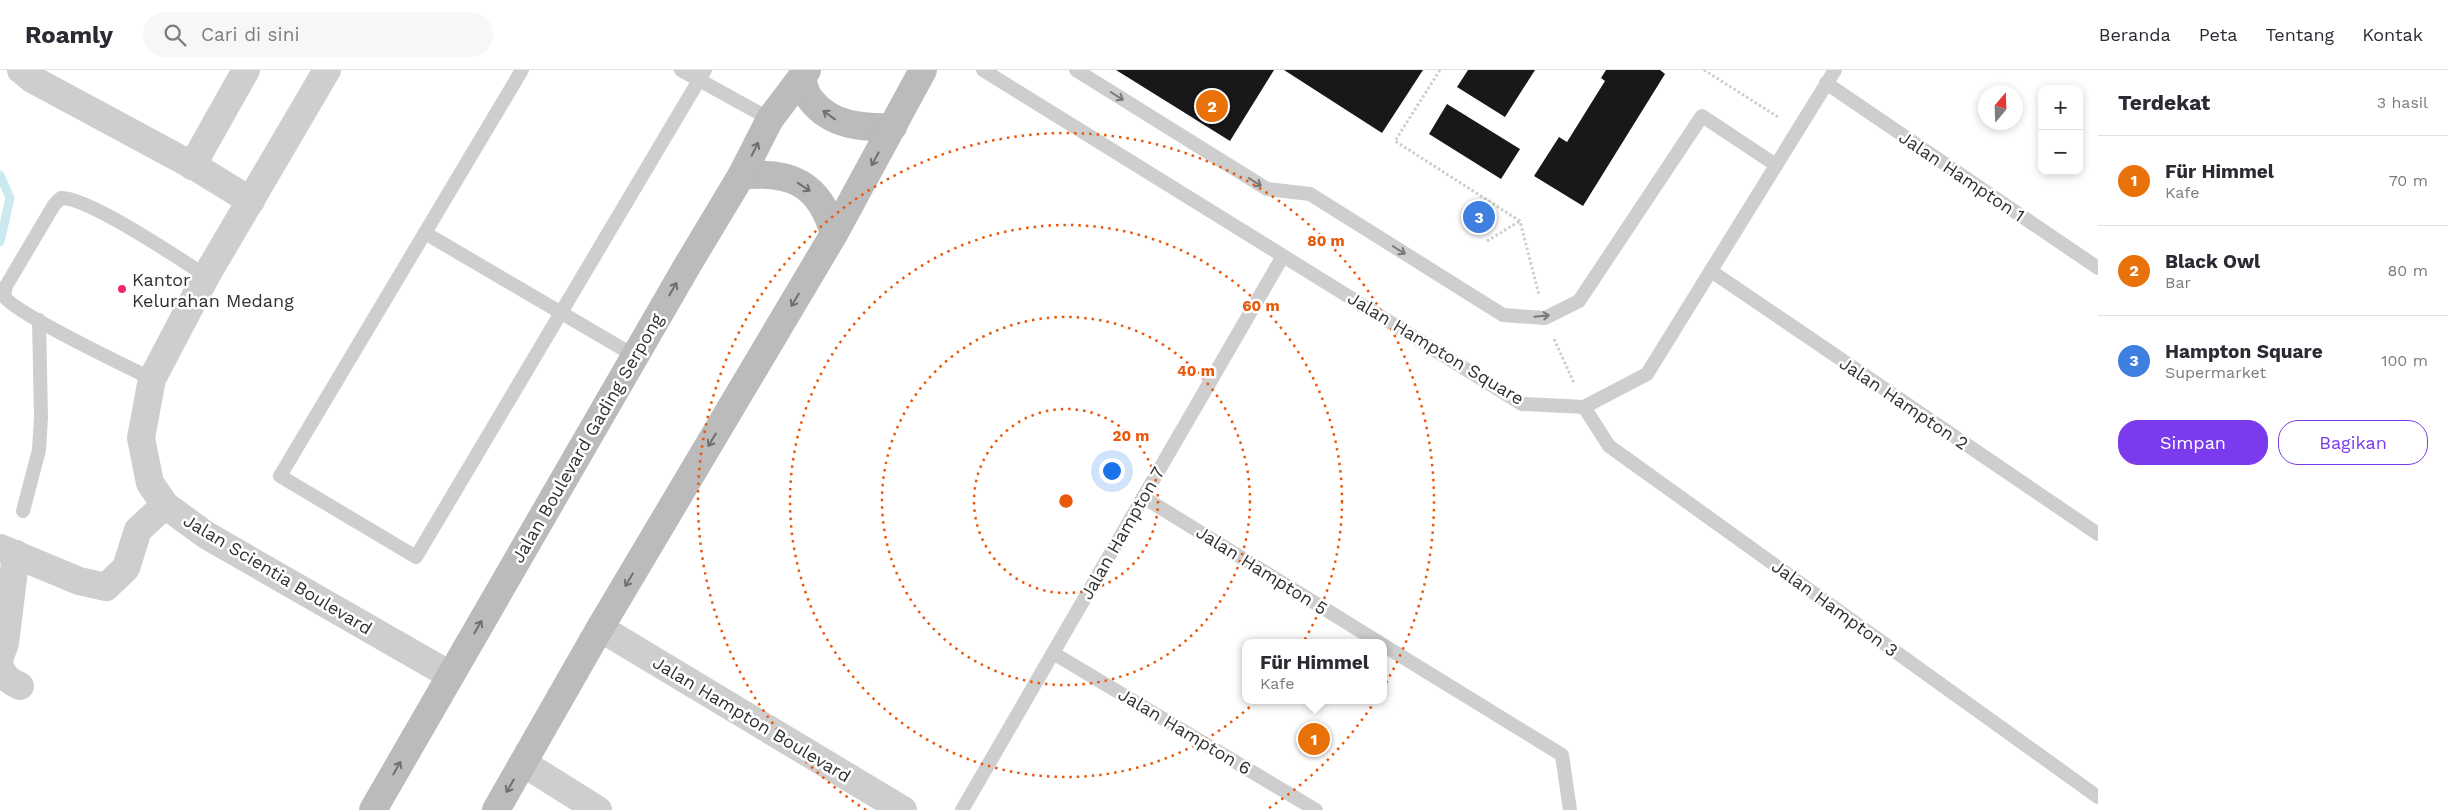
<!DOCTYPE html>
<html lang="id">
<head>
<meta charset="utf-8">
<style>
	:root { --surface:#fff; --page:#f7f7f7; --text:#2b2b33; --muted:#7c7c81; --line:#e1e1e2; --accent:#7c3aed }
	body { margin:0; font-family:"Work Sans",sans-serif; background:var(--page); color:var(--text) }
	.controls { position:absolute; right:15px; top:15px; display:grid; overflow:hidden; border-radius:10px; box-shadow:0 2px 8px #0003 }
	.controls button { width:45px; height:45px; display:grid; place-items:center; padding:0; border:0; border-bottom:1px solid var(--line); background:var(--surface); color:var(--text); font:25px sans-serif }
	.compass { position:absolute; left:1978px; top:15px; width:45px; height:45px; border-radius:50%; background:var(--surface); box-shadow:0 2px 8px #0003; rotate:19deg }
	.you { position:absolute; left:1111px; top:400px; width:18px; height:18px; margin:-12px; border:4px solid #fff; border-radius:50%; background:#1a73e8; box-shadow:0 0 0 8px #1a73e833 }
	.badge { display:grid; place-items:center; width:32px; height:32px; border-radius:50%; background:var(--accent); color:#fff; font-size:16px; font-weight:700 }
	.pin { position:absolute; translate:-50% -50%; border:2px solid #fff; box-shadow:0 1px 5px #0006 }
	.popup { position:absolute; left:1242px; top:569px; width:145px; height:65px; box-sizing:border-box; display:grid; place-content:center; border-radius:10px; background:var(--surface); filter:drop-shadow(0 1px 4px #0005); font-size:16px; white-space:nowrap; color:var(--muted) }
	.popup b { font-size:19px; color:var(--text) }
	.popup::after { content:''; position:absolute; left:50%; top:100%; margin-left:-10px; border:10px solid transparent; border-top-color:var(--surface) }
	.list { margin:0; padding:0; list-style:none }
	h2 { display:flex; justify-content:space-between; align-items:center; height:65px; margin:0; padding:0 20px; font-size:21px }
	h2 small { font-size:16px; font-weight:400; color:var(--muted) }
	.list li { display:grid; grid-template-columns:32px 1fr auto; gap:15px; align-items:center; box-sizing:border-box; height:90px; padding:0 20px; border-top:1px solid var(--line) }
	.list b { display:block; font-size:19px; white-space:nowrap }
	.list p { margin:0; font-size:16px; white-space:nowrap; color:var(--muted) }
	.list em { font-size:16px; font-style:normal; color:var(--muted) }
	.actions { display:flex; gap:10px; padding:15px 20px }
	.actions a { flex:1; padding:11px 0; border:1px solid var(--accent); border-radius:20px; text-align:center; font-size:18px; color:var(--accent) }
	.actions .main { background:var(--accent); color:#fff }
	.icon { flex:none; width:28px; height:28px; fill:none; stroke:currentColor; stroke-width:2; stroke-linecap:round; stroke-linejoin:round }
	.map { position:relative; flex:none; width:2098px; height:740px; overflow:hidden }
	header { display:flex; align-items:center; gap:30px; box-sizing:border-box; height:70px; padding:0 25px; background:var(--surface); border-bottom:1px solid var(--line) }
	header strong { font-size:24px }
	nav { display:flex; gap:28px; margin-inline-start:auto; font-size:18px }
	.search { width:350px; height:45px; background:var(--page); display:flex; align-items:center; gap:12px; box-sizing:border-box; padding:0 18px; border-radius:28px; color:var(--muted); font-size:19px }
	main { display:flex }
	aside { flex:1; background:var(--surface) }
	.map>svg:first-child { display:block }
	.lines { fill:none; stroke-linecap:round; stroke-linejoin:round }
	.stream { stroke:#caeaf0; stroke-width:9 }
	.building { fill:#181818 }
	.path { stroke:#cecece; stroke-width:3; stroke-dasharray:2.5 2.5; stroke-linecap:butt }
	.lane { stroke:#cecece; stroke-width:14 }
	.street { stroke:#cecece; stroke-width:28 }
	.secondary { stroke:#bbb; stroke-width:28 }
	.oneway { stroke:#787878 }
	.oneway2 { stroke:#6f6f6f }
	.ring { fill:none; stroke:#e8590c; stroke-width:2.5; stroke-dasharray:2.5 5 }
	.poi-dot { fill:#f42867; stroke:#fff; stroke-width:2 }
	.labels { text-anchor:middle; dominant-baseline:central; stroke-width:5; stroke-linejoin:round; paint-order:stroke }
	.street-label { font-size:18px; fill:#313131; stroke:#fff }
	.poi-label { font-size:18px; fill:#313131; stroke:#fff; text-anchor:start }
	.centre { fill:#e8590c; stroke:#fff; stroke-width:2.5 }
	.ring-label { font-size:15px; text-anchor:middle; font-weight:bold; fill:#e8590c; stroke:#fff; stroke-width:5; stroke-linejoin:round; paint-order:stroke }
</style>
</head>
<body>
<header>
<strong>Roamly</strong>
<div class="search"><svg class="icon" aria-label="search" viewBox="0 0 24 24"><circle cx="10" cy="10" r="6"/><path d="M15 15l6 6"/></svg>Cari di sini</div>
<nav><a>Beranda</a><a>Peta</a><a>Tentang</a><a>Kontak</a></nav>
</header>
<main>
<div class="map">
<svg width="2098" height="740" viewBox="0 0 2098 740">
	<rect width="100%" height="100%" fill="#fff"/>
	<g class="lines">
		<path class="stream" d="M0,105L10,128L0,172"/>
	</g>
	<g class="building">
		<path d="M1116,0H1274L1230,71Z"/>
		<path d="M1284,0H1423L1382,63Z"/>
		<path d="M1468,0H1535L1505,47L1457,17Z"/>
		<path d="M1606,0H1660L1665,4L1583,136L1534,106L1559,67L1567,72L1605,11L1601,8Z"/>
		<path d="M1447,34L1520,79L1501,109L1429,64Z"/>
	</g>
	<g class="lines">
		<g class="path">
			<path d="M1440,0L1395,71L1520,151L1539,225"/>
			<path d="M1704,0L1778,47"/>
			<path d="M1487,171L1520,151"/>
			<path d="M1554,269L1574,313"/>
		</g>
		<g class="lane">
			<path d="M522,0L280,406L416,487L705,0"/>
			<path d="M681,0L770,49"/>
			<path d="M983,0L1522,334L1584,337L1647,304L1835,0"/>
			<path d="M1076,0L1267,119L1310,124L1503,245L1545,248L1579,231L1702,46L1776,95"/>
			<path d="M1826,13L2098,198"/>
			<path d="M425,163L635,286"/>
			<path d="M1711,201L2098,464"/>
			<path d="M152,309C128,297 14,243 4,226L6,216L54,135L61,128C88,127 180,189 206,206"/>
			<path d="M1584,337L1609,376L2098,727"/>
			<path d="M1143,427L1380,573"/>
			<path d="M23,441L39,380L41,347L39,250"/>
			<path d="M1383,575L1562,685L1570,740"/>
			<path d="M1053,583L1316,740"/>
			<path d="M962,740L1283,186"/>
		</g>
		<g class="street">
			<path d="M21,0L32,9L199,99L251,131"/>
			<path d="M327,0L206,206L152,309L141,368L150,413L165,435L206,465L450,605"/>
			<path d="M192,96L246,0"/>
			<path d="M0,478L79,511L106,517L126,498L138,460L165,435"/>
			<path d="M600,558L903,740"/>
			<path d="M0,587L5,573L16,484"/>
			<path d="M0,597C4,607 10,612 20,616"/>
			<path d="M523,693L598,740"/>
		</g>
		<g class="secondary">
			<path d="M802,9C804,15 806,25 811,30C831,56 863,58 893,57"/>
			<path d="M741,106C791,100 820,114 834,164"/>
			<path d="M373,740L687,196L741,106L770,49L807,0"/>
			<path d="M496,740L600,558L834,164L923,0"/>
		</g>
	</g>
	<defs><path id="oneway-shaft" d="M-6 0H5M1.5-3L5.5 0L1.5 3" fill="none" stroke-width="1.6" stroke-linecap="round" stroke-linejoin="round" transform="scale(1.25)"/></defs>
	<g class="oneway">
		<use href="#oneway-shaft" transform="translate(1117 26) rotate(32)"/>
		<use href="#oneway-shaft" transform="translate(1255 112) rotate(32)"/>
		<use href="#oneway-shaft" transform="translate(1399 180) rotate(32)"/>
		<use href="#oneway-shaft" transform="translate(1542 246) rotate(-6)"/>
	</g>
	<g class="oneway2">
		<use href="#oneway-shaft" transform="translate(829 45) rotate(-144)"/>
		<use href="#oneway-shaft" transform="translate(755 79) rotate(-63)"/>
		<use href="#oneway-shaft" transform="translate(875 89) rotate(119)"/>
		<use href="#oneway-shaft" transform="translate(804 117) rotate(34)"/>
		<use href="#oneway-shaft" transform="translate(673 219) rotate(-60)"/>
		<use href="#oneway-shaft" transform="translate(795 230) rotate(121)"/>
		<use href="#oneway-shaft" transform="translate(712 370) rotate(121)"/>
		<use href="#oneway-shaft" transform="translate(629 510) rotate(121)"/>
		<use href="#oneway-shaft" transform="translate(478 557) rotate(-60)"/>
		<use href="#oneway-shaft" transform="translate(397 698) rotate(-60)"/>
		<use href="#oneway-shaft" transform="translate(510 716) rotate(120)"/>
	</g>
	<g class="ring">
		<circle cx="1066" cy="431" r="92"/>
		<circle cx="1066" cy="431" r="184"/>
		<circle cx="1066" cy="431" r="276"/>
		<path d="M866 740A368 368 0 1 1 1266 740"/>
	</g>
	<circle class="poi-dot" cx="122" cy="219" r="5"/>
	<g class="labels">
		<g class="street-label">
			<text transform="translate(1962 106) rotate(34)">Jalan Hampton 1</text>
			<text transform="translate(1436 278) rotate(31)">Jalan Hampton Square</text>
			<text transform="translate(1904 333) rotate(34)">Jalan Hampton 2</text>
			<text transform="translate(587 368) rotate(-60)">Jalan Boulevard Gading Serpong</text>
			<text transform="translate(1122 463) rotate(-60)">Jalan Hampton 7</text>
			<text transform="translate(1262 500) rotate(32)">Jalan Hampton 5</text>
			<text transform="translate(278 504) rotate(31)">Jalan Scientia Boulevard</text>
			<text transform="translate(1835 538) rotate(36)">Jalan Hampton 3</text>
			<text transform="translate(752 649) rotate(31)">Jalan Hampton Boulevard</text>
			<text transform="translate(1185 661) rotate(31)">Jalan Hampton 6</text>
		</g>
		<g class="poi-label">
			<text x="132" y="209">Kantor<tspan x="132" dy="21">Kelurahan Medang</tspan></text>
		</g>
	</g>
	<circle cx="1066" cy="431" r="8" class="centre"/>
	<g class="ring-label">
		<text x="1326" y="176">80 m</text>
		<text x="1261" y="241">60 m</text>
		<text x="1196" y="306">40 m</text>
		<text x="1131" y="371">20 m</text>
	</g>
</svg>
<div class="controls">
<button>+</button>
<button>−</button>
</div>
<svg class="compass" viewBox="-18 -18 36 36"><path d="M0-13l5 13h-10z" fill="#e53935"/><path d="M0 13l5-13h-10z" fill="#7c7c81"/></svg>
<div class="you"></div>
<div class="pin badge" style="left:1314px;top:669px;background:#e8710a">1</div>
<div class="popup"><b>Für Himmel</b>Kafe</div>
<div class="pin badge" style="left:1212px;top:36px;background:#e8710a">2</div>
<div class="pin badge" style="left:1479px;top:147px;background:#3f7fe0">3</div>
</div>
<aside>
<h2>Terdekat<small>3 hasil</small></h2>
<ul class="list">
<li><span class="badge" style="background:#e8710a">1</span><div><b>Für Himmel</b><p>Kafe</p></div><em>70 m</em></li>
<li><span class="badge" style="background:#e8710a">2</span><div><b>Black Owl</b><p>Bar</p></div><em>80 m</em></li>
<li><span class="badge" style="background:#3f7fe0">3</span><div><b>Hampton Square</b><p>Supermarket</p></div><em>100 m</em></li>
</ul>
<div class="actions"><a class="main">Simpan</a><a>Bagikan</a></div>
</aside>
</main>
</body>
</html>
